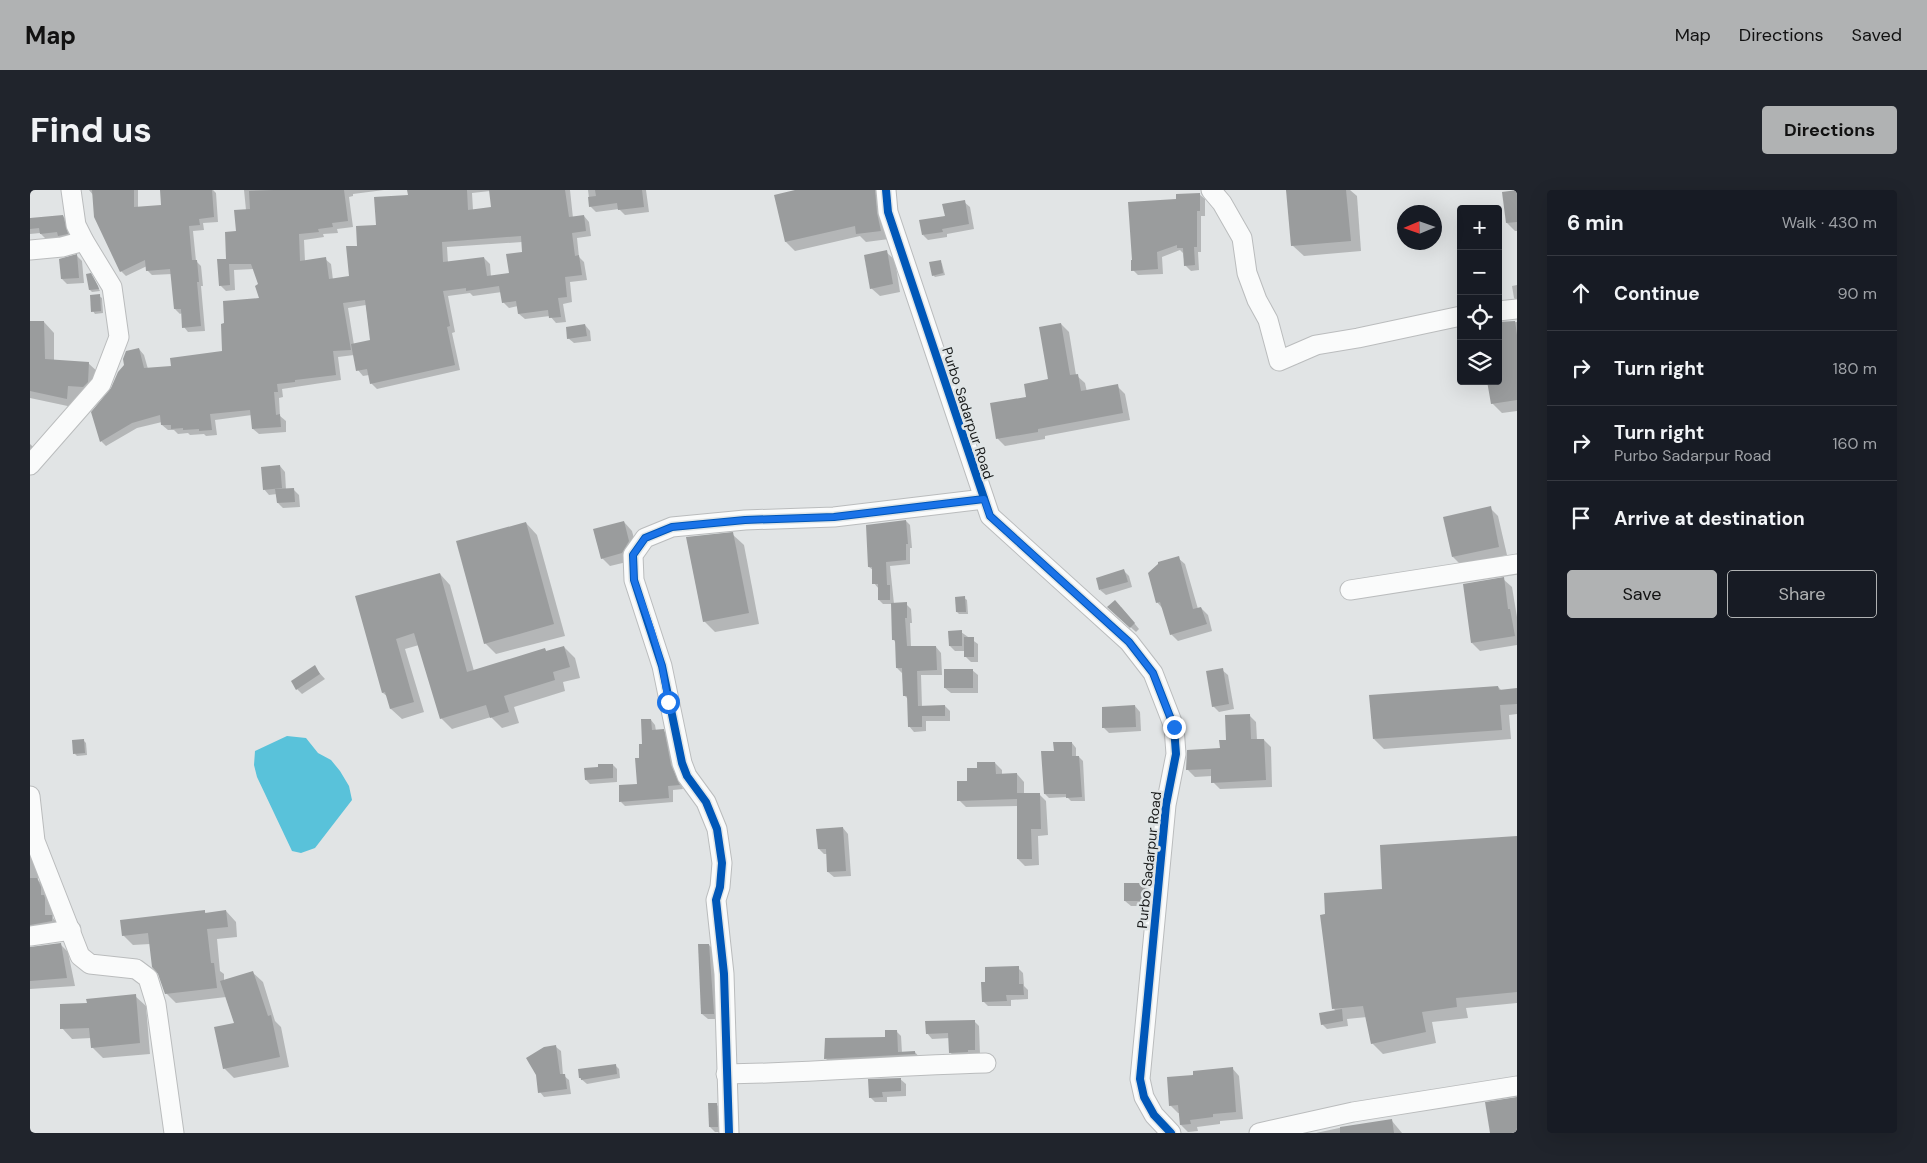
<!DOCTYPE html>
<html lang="en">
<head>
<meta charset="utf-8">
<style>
	:root { --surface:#171b24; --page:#20242c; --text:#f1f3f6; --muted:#9ea1a6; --line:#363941; --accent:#b0b2b3 }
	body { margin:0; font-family:"DM Sans",sans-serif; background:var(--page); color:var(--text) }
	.controls { position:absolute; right:15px; top:15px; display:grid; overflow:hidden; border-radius:5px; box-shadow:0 5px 20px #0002 }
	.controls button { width:45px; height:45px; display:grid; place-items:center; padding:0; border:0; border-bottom:1px solid var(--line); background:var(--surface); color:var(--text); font:25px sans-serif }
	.compass { position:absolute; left:1367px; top:15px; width:45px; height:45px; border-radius:50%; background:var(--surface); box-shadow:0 5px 20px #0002; rotate:268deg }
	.stop { position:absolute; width:15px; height:15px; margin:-11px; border:4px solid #1a73e8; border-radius:50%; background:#fff }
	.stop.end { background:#1a73e8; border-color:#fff; box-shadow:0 1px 5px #0008 }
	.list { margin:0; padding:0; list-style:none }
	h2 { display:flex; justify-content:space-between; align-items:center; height:65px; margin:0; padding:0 20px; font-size:21px }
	h2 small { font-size:16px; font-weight:400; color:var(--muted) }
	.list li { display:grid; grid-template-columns:32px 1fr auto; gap:15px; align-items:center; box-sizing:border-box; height:75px; padding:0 20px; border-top:1px solid var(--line) }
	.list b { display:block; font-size:19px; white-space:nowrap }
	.list p { margin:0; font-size:16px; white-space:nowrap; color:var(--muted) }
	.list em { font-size:16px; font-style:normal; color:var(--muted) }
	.actions { display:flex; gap:10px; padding:15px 20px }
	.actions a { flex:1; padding:11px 0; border:1px solid var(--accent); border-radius:5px; text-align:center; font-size:18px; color:var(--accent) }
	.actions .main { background:var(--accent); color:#111 }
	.icon { flex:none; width:28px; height:28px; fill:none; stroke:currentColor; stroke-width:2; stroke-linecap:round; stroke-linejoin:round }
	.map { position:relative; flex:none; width:1487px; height:943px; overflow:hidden; border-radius:5px }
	header { display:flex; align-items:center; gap:30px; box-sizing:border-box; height:70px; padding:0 25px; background:var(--accent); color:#111 }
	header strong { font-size:24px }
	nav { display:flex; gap:28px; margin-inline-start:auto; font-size:18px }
	.intro { display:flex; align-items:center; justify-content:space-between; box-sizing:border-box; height:120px; padding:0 30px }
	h1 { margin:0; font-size:35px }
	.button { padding:12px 22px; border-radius:5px; background:var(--accent); color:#111; font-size:18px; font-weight:700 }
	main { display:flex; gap:30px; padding:0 30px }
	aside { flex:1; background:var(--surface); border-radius:5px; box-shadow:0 5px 20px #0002 }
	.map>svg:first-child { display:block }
	.water { fill:#59c2da }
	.shadow { fill:#0003; fill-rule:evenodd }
	.building { fill:#9a9c9d; fill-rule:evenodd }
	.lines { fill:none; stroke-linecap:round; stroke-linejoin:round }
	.minor-casing { stroke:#babcbd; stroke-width:21 }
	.minor { stroke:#fafbfb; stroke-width:19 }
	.cycleway-casing { stroke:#e0e5e6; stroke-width:11 }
	.cycleway { stroke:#0057b8; stroke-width:8 }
	.route { stroke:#1a73e8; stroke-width:6 }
	.labels { text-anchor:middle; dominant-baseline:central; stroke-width:5; stroke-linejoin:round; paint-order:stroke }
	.street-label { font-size:14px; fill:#1a1c1c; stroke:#e0e5e6 }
</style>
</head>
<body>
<header>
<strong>Map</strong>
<nav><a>Map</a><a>Directions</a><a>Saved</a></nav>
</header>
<div class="intro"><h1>Find us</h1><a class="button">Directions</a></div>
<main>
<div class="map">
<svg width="1487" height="943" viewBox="0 0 1487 943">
	<rect width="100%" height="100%" fill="#e1e4e5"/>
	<path class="water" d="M257,546L276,548L288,563L301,570L310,581L319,596L322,610L285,658L271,663L262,661L227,587L224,575L225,561Z"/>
	<g class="shadow">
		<path d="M59,0H108V18L132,16L131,0H183L186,3L188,32L173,33L174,40L163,41L166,71L171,76L173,96H171L175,141L158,142L154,137L152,123L150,124L145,119L142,84L122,85L117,80V76L96,86L91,81L64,6Z"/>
		<path d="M214,0H354L323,4V6L319,7L323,37L307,39L308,43L293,44L294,47L274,50L275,71L295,69L301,74L303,90L320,87L329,57L347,36L379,6L378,0H540L543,28L554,26L559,32L561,46L547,48L549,67L554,72L557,90L540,92L542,112L533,114L536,132L526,133L520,126L495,129L489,124L488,116L479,118L473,112L472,102L443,106L440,103L418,106L425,142L422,143L430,180L347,199L341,193L339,185L333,186L328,180L324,165L308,167L311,190L252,199L253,207L249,208L250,226L256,231V242L229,244L223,239L222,225L185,230L187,245L176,246L174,244L160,245L158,243L148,244L144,240H138L132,235V232L107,238L76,256L71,251L82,199L109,159L114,165L118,179L142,178L193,162L231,109L230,95L224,79L204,80L205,100L196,101L190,95L216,20ZM460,1L463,18L443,20L442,3ZM492,52L494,63L480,84L461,87L460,74L454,68L418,73L417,57ZM336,115L341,151L324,155L318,118Z"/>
		<path d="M558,0H616L619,22L595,25L589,19L566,22L560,16Z"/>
		<path d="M771,0H856L859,49L836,52L830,46L765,61L756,52L746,6Z"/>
		<path d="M1258,0H1320L1327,6L1331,61L1274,66L1262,55Z"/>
		<path d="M1487,1V41H1485L1477,33Z"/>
		<path d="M1169,4L1175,9V26H1171V62H1168L1169,80L1161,81L1155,75L1153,63L1150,60L1132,67L1133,84L1108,85L1103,80L1147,10Z"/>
		<path d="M934,12L940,17L944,39L917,44V47L898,50L893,45Z"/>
		<path d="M33,26L38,32L42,49L34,51L31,47L16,49L10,43L0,44V29Z"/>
		<path d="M856,62L865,70L870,102L850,106L841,98Z"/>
		<path d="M47,66L52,71L54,93L37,94L32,89Z"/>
		<path d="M910,71L912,74L915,85L905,87L903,85Z"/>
		<path d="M63,87L70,101L62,102L60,100Z"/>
		<path d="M1487,95V111L1484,108L1482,96Z"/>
		<path d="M69,106L72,108L73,123L65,124L63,121Z"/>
		<path d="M14,132L24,143V171L58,173L69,183L64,207L47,206V218L0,208V133Z"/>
		<path d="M1487,132V221L1472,223L1462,213L1468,191V133Z"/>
		<path d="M1031,134L1039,142L1046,185L1055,193L1057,202L1087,196L1095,204L1100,230L1015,246V249L975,256L968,249L961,214L998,208L1020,190Z"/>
		<path d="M555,135L560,141L561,151L544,153L538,148Z"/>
		<path d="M0,254L12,265L0,282Z"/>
		<path d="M250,276L255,282L256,300L263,299L269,305L270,317L253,318L248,313L247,304L239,305L234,299Z"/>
		<path d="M1460,318L1468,326L1477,365L1431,375L1423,367Z"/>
		<path d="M876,331L880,335L882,358H880V374L860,376L864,414H876L881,419L882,433H880L881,457H906L911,463L912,485H891L892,517L915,516L920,521V531H896V541L884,542L879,536L878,509L874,505L872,483L867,478L866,453L863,449L862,414H853L849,410V399L844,393L843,380L839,377Z"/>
		<path d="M594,332L602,341L607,360L601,371L580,376L572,368Z"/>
		<path d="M496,333L507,345L535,446L466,464L455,453Z"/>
		<path d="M702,344L714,355L729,434L685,442L674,431Z"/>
		<path d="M1148,368L1155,374L1168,419L1171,418L1178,425L1182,441L1148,451L1141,444L1133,419L1127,412Z"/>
		<path d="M1094,381L1099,386L1102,397L1076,405L1070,400Z"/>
		<path d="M410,384L420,395L444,481L515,460L517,462L534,457L545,468L550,488L533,492L535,501L484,517L489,533L472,538L461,527L422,539L411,528L389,455L375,459L394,522L372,529L361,519L358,507L353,503L327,407Z"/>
		<path d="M1473,389L1482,397L1487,427V455L1450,461L1442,453Z"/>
		<path d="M934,408L937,410L938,424H929L927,422Z"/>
		<path d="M1091,417L1109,439L1106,442L1084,422Z"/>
		<path d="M931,442L948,454V472H941L935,466V461H925L920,456Z"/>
		<path d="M284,477L295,489L272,504L267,499Z"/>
		<path d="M942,480L948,485V503H921L915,498Z"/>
		<path d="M1192,480L1198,485L1204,519L1189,522L1183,516Z"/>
		<path d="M1468,497L1472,501L1487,499V524L1479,525L1481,549L1354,559L1344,549Z"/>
		<path d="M1105,516L1110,522L1111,541L1079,543L1074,538Z"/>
		<path d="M1219,525L1226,532L1227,550H1234L1241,557L1242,597L1190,599L1183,592L1182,586L1165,587L1158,580V561L1191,560Z"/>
		<path d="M621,530L625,535L626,541L633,540L638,545L645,581L653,599L643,600V612L595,616L591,612L608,596L611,569Z"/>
		<path d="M54,551L56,553L57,565L47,566L45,564Z"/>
		<path d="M1042,553L1046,558V567H1049L1053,571L1055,611H1041L1037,607L1019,608L1015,604L1025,562Z"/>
		<path d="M965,573L972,580V585L987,584L994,592V604H1009L1016,611L1018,645L1008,646L1009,675L995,676L988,669V616L936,617L929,610L948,579Z"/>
		<path d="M583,575L587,579V592L560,594L556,590L569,578Z"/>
		<path d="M813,638L818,644L821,686L804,687L798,682L797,664H794L789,659Z"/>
		<path d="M1487,647V813L1436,818L1438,828L1402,832L1406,853L1353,864L1342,853L1337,827L1317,829L1318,836L1297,839L1292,834L1306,821L1304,819L1354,700Z"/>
		<path d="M0,665L8,682V690L15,697L23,717V728L29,735L0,747Z"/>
		<path d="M1114,694L1120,699V716H1101L1095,711Z"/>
		<path d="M196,721L206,732L207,747L187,749L190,781L194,784V791L222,782L233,792L245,831L251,837L259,877L204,888L194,878L205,834L196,807L146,813L136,803L120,754L103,755L93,745L175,722L176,724Z"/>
		<path d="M30,754L38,762L45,796L0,799V758Z"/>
		<path d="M679,755L684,760L689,829H678L672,824Z"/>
		<path d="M988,778L993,783L994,796L998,800V809L981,810V816H958L953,811Z"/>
		<path d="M105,806L116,816L120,864L73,868L62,857L61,848L42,849L32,838L58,814Z"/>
		<path d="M944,831L949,836L950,865L925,868L920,862V848L902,849L897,843Z"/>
		<path d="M867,842L871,846L872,863L885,862L889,867L800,873L796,869L856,848Z"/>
		<path d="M526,857L531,861L533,885L539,890L541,904L514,907L510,902Z"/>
		<path d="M585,875L589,879L590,888L557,894L550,888Z"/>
		<path d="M1202,878L1209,886L1213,929L1190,931V934L1167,937L1168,941L1158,942L1151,935L1150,923H1148L1140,915L1165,886Z"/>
		<path d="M870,889L876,894V906L857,907V912H845L840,907Z"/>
		<path d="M686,914L692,920V942H685L680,937Z"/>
		<path d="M1362,931L1372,943H1286L1309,938Z"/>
	</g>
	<g class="building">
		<path d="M62,0H104V17L131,15L130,0H182L184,27L169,29L170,35L159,36L162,70H167L169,92H167L171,136L152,138L151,119H144L140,79L116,81L115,70L90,82L64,27Z"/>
		<path d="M244,0H314L318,31L302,33L303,37L288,39L289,42L269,44L270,71L296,67L299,89L319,86L316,56H327L326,36L346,35L344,7L378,5L377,0H437L438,20L461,17L459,0H535L539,27L554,25L556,41L542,43L545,66L549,65L552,85L535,87L537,107L528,108L531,127L519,128L518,120L488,124L486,111L472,113L469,96L436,101V98L413,101L420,136L417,137L425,175L340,194L337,179L326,181L321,154L340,150L335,110L313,113L321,160L303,161L306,185L265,190V192L247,194L248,202H244L246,225L250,224L251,237L222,239L220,220L180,224L182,240L169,241V239L153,240V238L141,239V235H131L130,225L102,233L70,252L61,222L81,198L88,182L94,175L93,169L96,161L109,158L114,178L141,176L140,168L192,161L191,134L194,133L193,111L229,108L225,96L228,94L221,74H199L200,95L189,96L187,69H196L195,42L206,41L204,20L220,19L219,1ZM491,46L492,62L476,64L479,83L457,86L454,67L413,72L412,52Z"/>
		<path d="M565,0H612L614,17L588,20L587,13L559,17L558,7L566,6Z"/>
		<path d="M765,0H845L847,23L851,41L826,44L825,36L755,52L744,5Z"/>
		<path d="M1256,0H1316L1321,51L1261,56Z"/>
		<path d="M1487,0V32L1476,33L1472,2Z"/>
		<path d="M1170,3V21H1167V57H1164L1165,75L1154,76L1153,58H1147V55L1127,62L1128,79L1101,81V70H1102L1098,12L1146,9V4Z"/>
		<path d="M935,10L939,34L912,39L913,42L892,45L889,30L915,26L912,14Z"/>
		<path d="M33,25L38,44L28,46L27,42L10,44L9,38L0,39V28Z"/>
		<path d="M857,60L863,94L840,99L834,65Z"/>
		<path d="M47,64L49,88L31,89L29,69Z"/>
		<path d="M911,70L913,83L902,86L899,72Z"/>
		<path d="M61,83L68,96L69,99L59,100L56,84Z"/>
		<path d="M70,104L71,121L61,122L60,105Z"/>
		<path d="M0,131H14L15,169L59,172L58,192L53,197L38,196L37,209L0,201Z"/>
		<path d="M1485,131L1487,145V210L1461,214L1457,191H1468V132Z"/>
		<path d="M1031,133L1040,185L1048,184L1051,201L1088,194L1093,223L1008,239V242L966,249L960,213L996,207L994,194L1018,189L1009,137Z"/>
		<path d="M555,134L557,146L537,149L536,137Z"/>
		<path d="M250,275L252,298L233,300L231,277Z"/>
		<path d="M264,298L265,312L247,313L245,299Z"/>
		<path d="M1461,316L1469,357L1422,367L1413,327Z"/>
		<path d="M876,330L878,354H876V370L856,372L857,395H860V410H848V394H842V377H838L836,335Z"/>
		<path d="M594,331L599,351L592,363L571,369L563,339Z"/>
		<path d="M496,332L524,434L454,454L426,351Z"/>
		<path d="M703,342L719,423L673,432L656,347Z"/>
		<path d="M1149,366L1163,419L1171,417L1177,434L1140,445L1130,412L1126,413L1118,383L1128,374V372Z"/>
		<path d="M1094,379L1098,392L1069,400L1066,388Z"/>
		<path d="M410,383L437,482L515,458L516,461L534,456L540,477L523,482L525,490L474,506L479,522L460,528L456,515L410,529L384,443L366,449L384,512L360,519L355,502L352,503L325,406Z"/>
		<path d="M1474,387L1478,419H1480L1485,446L1441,453L1433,394Z"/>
		<path d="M935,406L936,422H926L925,407Z"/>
		<path d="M1085,410L1105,433L1100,438L1077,417Z"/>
		<path d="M877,412V428H875L877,456H906L907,480L887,481L888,516L915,515V526H892V537H878L877,506H873L872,478H866L865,450H862L861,413Z"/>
		<path d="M932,440V456H919L918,441Z"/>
		<rect x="934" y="447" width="10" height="20"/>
		<path d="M285,475L290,484L266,500L261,491Z"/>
		<path d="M1193,478L1199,514L1182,517L1176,481Z"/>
		<rect x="914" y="479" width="29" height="19"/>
		<path d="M1468,496L1469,500L1487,498V514L1470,515L1472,540L1343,549L1339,505Z"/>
		<path d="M1105,515L1106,537L1072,538V517Z"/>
		<path d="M1220,524L1221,549H1234L1236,590L1181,593V579L1156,580L1157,560L1190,558L1189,550H1196L1195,525Z"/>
		<path d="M611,529H621L622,540L634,539L641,575L650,595L638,596L639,608L589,612V595L607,594L605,568H609V554H612Z"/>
		<path d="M54,549L55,563L43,564L42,550Z"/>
		<path d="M1023,552H1042V566H1049L1052,607L1036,608V604H1014L1011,561H1024Z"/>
		<path d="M947,572H965L966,584L987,583V603H1010L1011,639H1001L1002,669H987V609L927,611V591H937V578H947Z"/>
		<path d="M568,574H583V588L555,590L554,578L568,577Z"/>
		<path d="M813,637L816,681L797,682L796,659H788L786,639Z"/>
		<path d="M1487,646V802L1426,808L1427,817L1392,822L1396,842L1341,854L1333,816L1302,819L1290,725L1295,724L1294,703L1352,699L1350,655Z"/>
		<path d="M0,688H7L11,697V705H14L15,708V725H22V731L0,735Z"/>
		<rect x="1094" y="693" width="21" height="18"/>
		<path d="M175,720V723L196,720L198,737L177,739L181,773H184L187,798L135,804L128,784L122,777L118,743L92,746L90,730Z"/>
		<path d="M31,753L37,788L0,791V757Z"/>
		<path d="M668,754H679L684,824H671Z"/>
		<path d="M989,776V794H993L994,805H976L977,811L952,812L951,792H955V777Z"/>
		<path d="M223,781L238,826L241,825L250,867L193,879L184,837L204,833L190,791Z"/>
		<path d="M106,804L110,853L61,858L59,838L30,839V814L57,813L56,809Z"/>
		<path d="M1312,819L1313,831L1291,835L1289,823Z"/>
		<path d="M945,830V860H938V862L919,863L918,843L896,844L895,831Z"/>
		<path d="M855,840H867L868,862L885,861V864L794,869L795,848L855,847Z"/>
		<path d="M526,855L530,884H535L537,899L508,903L506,885L496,868L514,857Z"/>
		<path d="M586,874L587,884L551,890V888H549L548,879Z"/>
		<path d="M1203,877L1206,922L1183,924V927L1160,930L1161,934L1150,935L1148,915L1139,916L1137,887L1163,885V881Z"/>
		<path d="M871,888V901L852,902L853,907L839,908L838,889Z"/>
		<path d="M1487,907V943H1460L1455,912Z"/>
		<path d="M678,913H687L688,937H679Z"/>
		<path d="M1362,929L1364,943H1310V937Z"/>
	</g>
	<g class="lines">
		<defs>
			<g id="minor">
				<path d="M856,0L858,22L960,326L1099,452L1123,483L1144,537L1146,564L1136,615L1110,889L1114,907L1124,925L1141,943"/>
				<path d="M1181,0L1192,13L1212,48L1217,83L1227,110L1238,130L1249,171L1286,155L1328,148L1431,126"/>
				<path d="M0,60L32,57L54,51"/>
				<path d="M1468,121L1487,119"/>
				<path d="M0,275L71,194L89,147L82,97L54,51L46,35L41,0"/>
				<path d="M1320,400L1487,374"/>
				<path d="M0,606L5,651L50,766L60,774L106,779L118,788L126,814L144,943"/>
				<path d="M0,746L41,740"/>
				<path d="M696,884C783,883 869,875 956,873"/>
				<path d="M699,943L694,784L686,710L690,697L692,673L687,639L676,612L657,586L652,573L632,476L604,390L603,365L615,348L642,337L715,330L804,327L954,309"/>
				<path d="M1229,943L1323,922L1487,896"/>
			</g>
		</defs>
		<use href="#minor" class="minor-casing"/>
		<use href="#minor" class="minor"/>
		<defs>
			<g id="cycleway">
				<path d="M856,0L858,22L960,326L1099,452L1123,483L1144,537L1146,564L1136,615L1110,889L1114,907L1124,925L1141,943"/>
				<path d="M699,943L694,784L686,710L690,697L692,673L687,639L676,612L657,586L652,573L632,476L604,390L603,365L615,348L642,337L715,330L804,327L954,309"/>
			</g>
		</defs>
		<use href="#cycleway" class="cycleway-casing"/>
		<use href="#cycleway" class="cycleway"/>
	</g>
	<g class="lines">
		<path class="route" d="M638,512L632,476L622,442L604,390L603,365L615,348L642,337L715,330L804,327L954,309L960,326L1099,452L1123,483L1144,537"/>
	</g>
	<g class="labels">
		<g class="street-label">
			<text transform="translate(938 223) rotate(72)">Purbo Sadarpur Road</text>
			<text transform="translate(1119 670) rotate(-84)">Purbo Sadarpur Road</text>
		</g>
	</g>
</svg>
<div class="controls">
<button>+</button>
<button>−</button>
<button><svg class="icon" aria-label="locate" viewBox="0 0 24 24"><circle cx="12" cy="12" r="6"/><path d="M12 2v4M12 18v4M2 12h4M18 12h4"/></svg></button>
<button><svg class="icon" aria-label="layers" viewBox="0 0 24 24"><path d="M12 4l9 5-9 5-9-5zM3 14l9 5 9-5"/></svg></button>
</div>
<svg class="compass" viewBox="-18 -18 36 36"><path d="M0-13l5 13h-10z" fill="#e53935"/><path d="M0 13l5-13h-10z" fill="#9ea1a6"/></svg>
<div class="stop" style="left:638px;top:512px"></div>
<div class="stop end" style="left:1144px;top:537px"></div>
</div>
<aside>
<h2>6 min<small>Walk · 430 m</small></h2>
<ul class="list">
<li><svg class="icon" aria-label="ahead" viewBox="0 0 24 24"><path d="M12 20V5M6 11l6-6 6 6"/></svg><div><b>Continue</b></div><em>90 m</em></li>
<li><svg class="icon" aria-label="right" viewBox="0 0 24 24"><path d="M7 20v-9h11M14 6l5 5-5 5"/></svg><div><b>Turn right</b></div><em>180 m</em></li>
<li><svg class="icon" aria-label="right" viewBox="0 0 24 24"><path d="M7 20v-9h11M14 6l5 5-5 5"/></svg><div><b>Turn right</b><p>Purbo Sadarpur Road</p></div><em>160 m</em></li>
<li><svg class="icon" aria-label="arrive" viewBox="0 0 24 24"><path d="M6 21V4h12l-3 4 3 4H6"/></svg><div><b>Arrive at destination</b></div></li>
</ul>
<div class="actions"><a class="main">Save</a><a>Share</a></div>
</aside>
</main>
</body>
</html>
